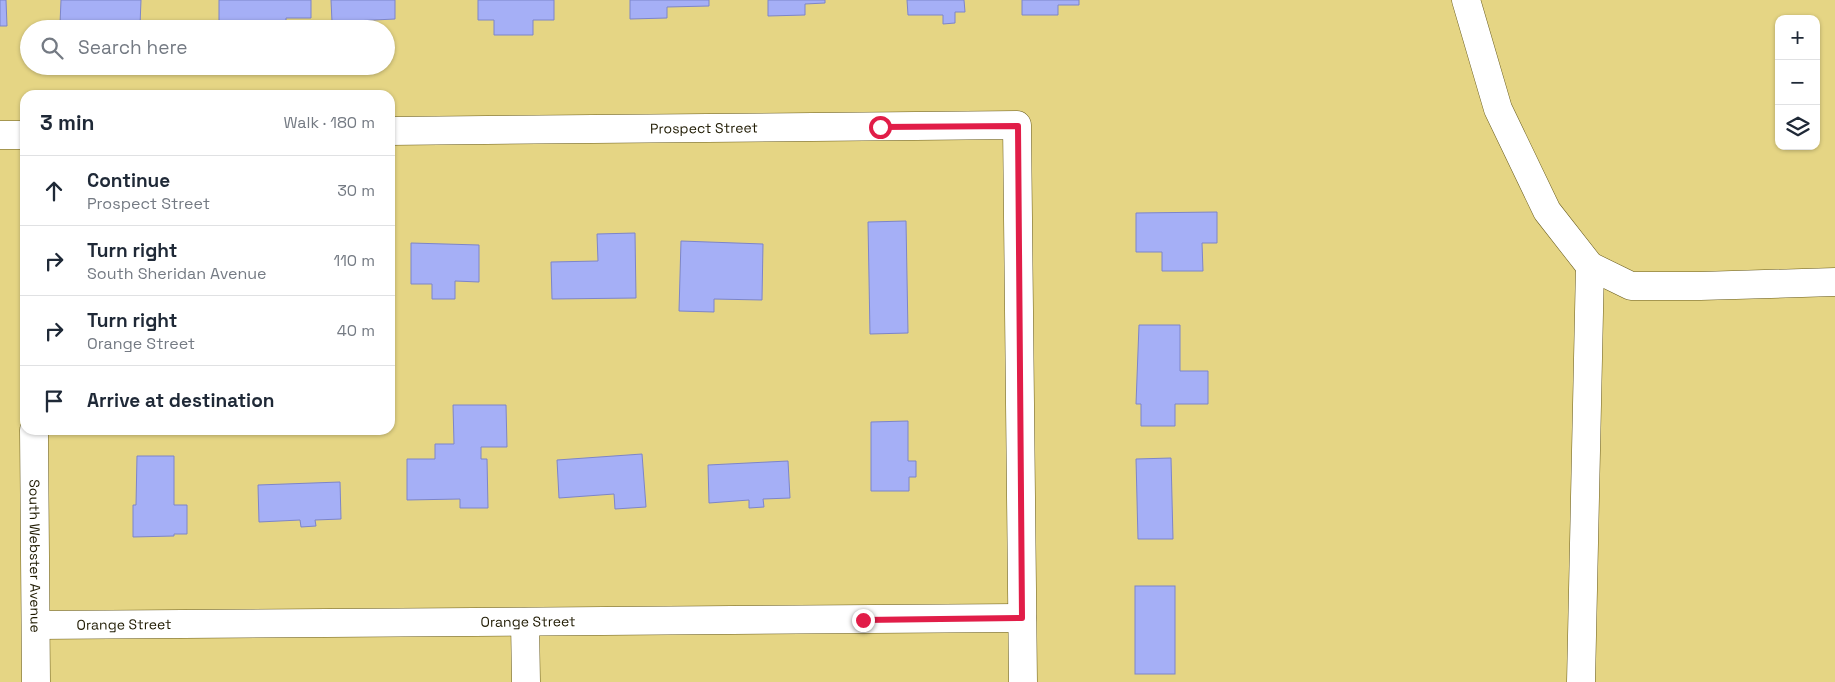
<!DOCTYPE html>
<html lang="en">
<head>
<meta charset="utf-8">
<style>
	:root { --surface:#fff; --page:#f2f2f3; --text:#1f2937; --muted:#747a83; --line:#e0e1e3 }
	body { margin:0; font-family:"Space Grotesk",sans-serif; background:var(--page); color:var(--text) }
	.controls { position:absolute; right:15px; top:15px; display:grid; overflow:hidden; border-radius:10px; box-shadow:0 1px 4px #0004 }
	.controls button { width:45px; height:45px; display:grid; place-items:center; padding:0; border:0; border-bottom:1px solid var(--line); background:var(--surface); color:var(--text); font:25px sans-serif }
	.stop { position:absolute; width:15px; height:15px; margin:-11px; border:4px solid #e11d48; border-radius:50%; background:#fff }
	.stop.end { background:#e11d48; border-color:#fff; box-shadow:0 1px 5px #0008 }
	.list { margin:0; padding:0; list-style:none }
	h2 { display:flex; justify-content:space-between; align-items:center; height:65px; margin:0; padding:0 20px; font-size:21px }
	h2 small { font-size:16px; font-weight:400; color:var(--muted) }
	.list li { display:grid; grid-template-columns:32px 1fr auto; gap:15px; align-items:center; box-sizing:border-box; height:70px; padding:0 20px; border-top:1px solid var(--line) }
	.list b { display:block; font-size:19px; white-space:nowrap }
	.list p { margin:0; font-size:16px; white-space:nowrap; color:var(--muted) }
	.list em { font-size:16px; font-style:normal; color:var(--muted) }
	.icon { flex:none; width:28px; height:28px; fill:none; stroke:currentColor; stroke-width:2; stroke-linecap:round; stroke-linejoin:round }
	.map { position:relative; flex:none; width:1835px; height:682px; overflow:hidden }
	.search { position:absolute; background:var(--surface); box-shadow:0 1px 4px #0004; left:20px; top:20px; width:375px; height:55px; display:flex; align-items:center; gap:12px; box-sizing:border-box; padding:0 18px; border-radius:28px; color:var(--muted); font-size:19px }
	.panel { position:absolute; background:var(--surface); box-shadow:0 1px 4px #0004; left:20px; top:90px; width:375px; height:345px; border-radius:15px }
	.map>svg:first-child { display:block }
	.building { fill:#a5aff6; stroke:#7d85c9 }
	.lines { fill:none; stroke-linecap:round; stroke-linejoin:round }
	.minor-casing { stroke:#685b1d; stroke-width:29 }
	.minor { stroke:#fff; stroke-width:28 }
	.route { stroke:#e11d48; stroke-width:6 }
	.labels { text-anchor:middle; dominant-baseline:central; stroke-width:5; stroke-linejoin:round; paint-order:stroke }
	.street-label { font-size:14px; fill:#1f1a02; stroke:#fdf5ce }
</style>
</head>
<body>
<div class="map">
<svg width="1835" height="682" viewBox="0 0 1835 682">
	<rect width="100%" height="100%" fill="#e5d584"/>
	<g class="building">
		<path d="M0,0H6L7,26H0Z"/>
		<path d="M61,0H141L140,25L60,24Z"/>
		<path d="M219,0H311V18H286V22L219,23Z"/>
		<path d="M331,0H395V19L332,22Z"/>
		<path d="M478,0H554V20H533V35H494V20H478Z"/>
		<path d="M630,0H709V6L667,7V18L630,19Z"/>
		<path d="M768,0H825V3L805,4V15L768,16Z"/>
		<path d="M907,0H964L965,12H955V23L943,24V15H908Z"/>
		<path d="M1022,0H1079V5H1058V15H1022Z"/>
		<path d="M1217,212V243H1202L1203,271H1162V252H1136V213Z"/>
		<path d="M906,221L908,333L870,334L868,222Z"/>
		<path d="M635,233L636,298L552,299L551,262L598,261L597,234Z"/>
		<path d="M681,241L763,244L762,300L714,299V312L679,311Z"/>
		<path d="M411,243L479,245V282L455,281V299H432V284H411Z"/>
		<path d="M1139,325H1180V371H1208V404H1175V426H1141V404H1136Z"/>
		<path d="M453,405H506L507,447H481V459H487L488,508H460V499L407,500V459H435V444H454Z"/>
		<path d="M908,421V461H916V477H909V491H871V422Z"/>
		<path d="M642,454L646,507L615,509L614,494L559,498L557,460Z"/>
		<path d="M137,456H174V505H187V534H174V536L133,537V505H136Z"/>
		<path d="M1171,458L1173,539H1138L1136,459Z"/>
		<path d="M788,461L790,498L763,499L764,507L749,508V500L709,503L708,465Z"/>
		<path d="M340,482L341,519L315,520L316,526L301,527L300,520L259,522L258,485Z"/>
		<rect x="1135" y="586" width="40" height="88"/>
	</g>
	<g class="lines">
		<defs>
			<g id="minor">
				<path d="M1466,0L1498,109L1547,211L1590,266L1631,286H1700L1835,282"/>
				<path id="s1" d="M390,131L1017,125L1023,682"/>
				<path d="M0,135H25"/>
				<path id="s2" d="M34,430L36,682"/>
				<path d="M525,622L526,682"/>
				<path id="s3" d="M36,625L1022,618"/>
				<path d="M1581,682L1590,266"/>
			</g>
		</defs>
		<use href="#minor" class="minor-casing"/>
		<use href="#minor" class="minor"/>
	</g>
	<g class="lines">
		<path class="route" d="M863,620L1022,618L1018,126L880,127"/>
	</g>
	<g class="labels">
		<g class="street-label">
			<text stroke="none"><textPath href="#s1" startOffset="314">Prospect Street</textPath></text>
			<text stroke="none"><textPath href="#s2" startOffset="126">South Webster Avenue</textPath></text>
			<text stroke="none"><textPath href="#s3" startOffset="492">Orange Street</textPath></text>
			<text stroke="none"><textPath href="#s3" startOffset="88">Orange Street</textPath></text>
		</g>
	</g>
</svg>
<div class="controls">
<button>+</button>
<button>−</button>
<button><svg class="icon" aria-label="layers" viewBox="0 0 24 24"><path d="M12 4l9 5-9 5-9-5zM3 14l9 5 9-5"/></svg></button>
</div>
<div class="stop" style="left:880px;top:127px"></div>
<div class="stop end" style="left:863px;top:620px"></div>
<div class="search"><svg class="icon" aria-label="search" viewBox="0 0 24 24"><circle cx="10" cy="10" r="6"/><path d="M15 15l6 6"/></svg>Search here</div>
<section class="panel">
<h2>3 min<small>Walk · 180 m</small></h2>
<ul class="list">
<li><svg class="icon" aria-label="ahead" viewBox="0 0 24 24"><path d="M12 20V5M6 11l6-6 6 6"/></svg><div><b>Continue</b><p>Prospect Street</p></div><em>30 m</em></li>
<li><svg class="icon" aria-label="right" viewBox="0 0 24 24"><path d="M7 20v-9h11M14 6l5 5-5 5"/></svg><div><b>Turn right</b><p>South Sheridan Avenue</p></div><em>110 m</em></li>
<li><svg class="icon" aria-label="right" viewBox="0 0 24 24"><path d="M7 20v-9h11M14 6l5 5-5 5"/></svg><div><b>Turn right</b><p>Orange Street</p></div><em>40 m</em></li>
<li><svg class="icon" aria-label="arrive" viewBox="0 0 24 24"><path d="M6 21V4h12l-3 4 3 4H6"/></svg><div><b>Arrive at destination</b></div></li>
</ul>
</section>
</div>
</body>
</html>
